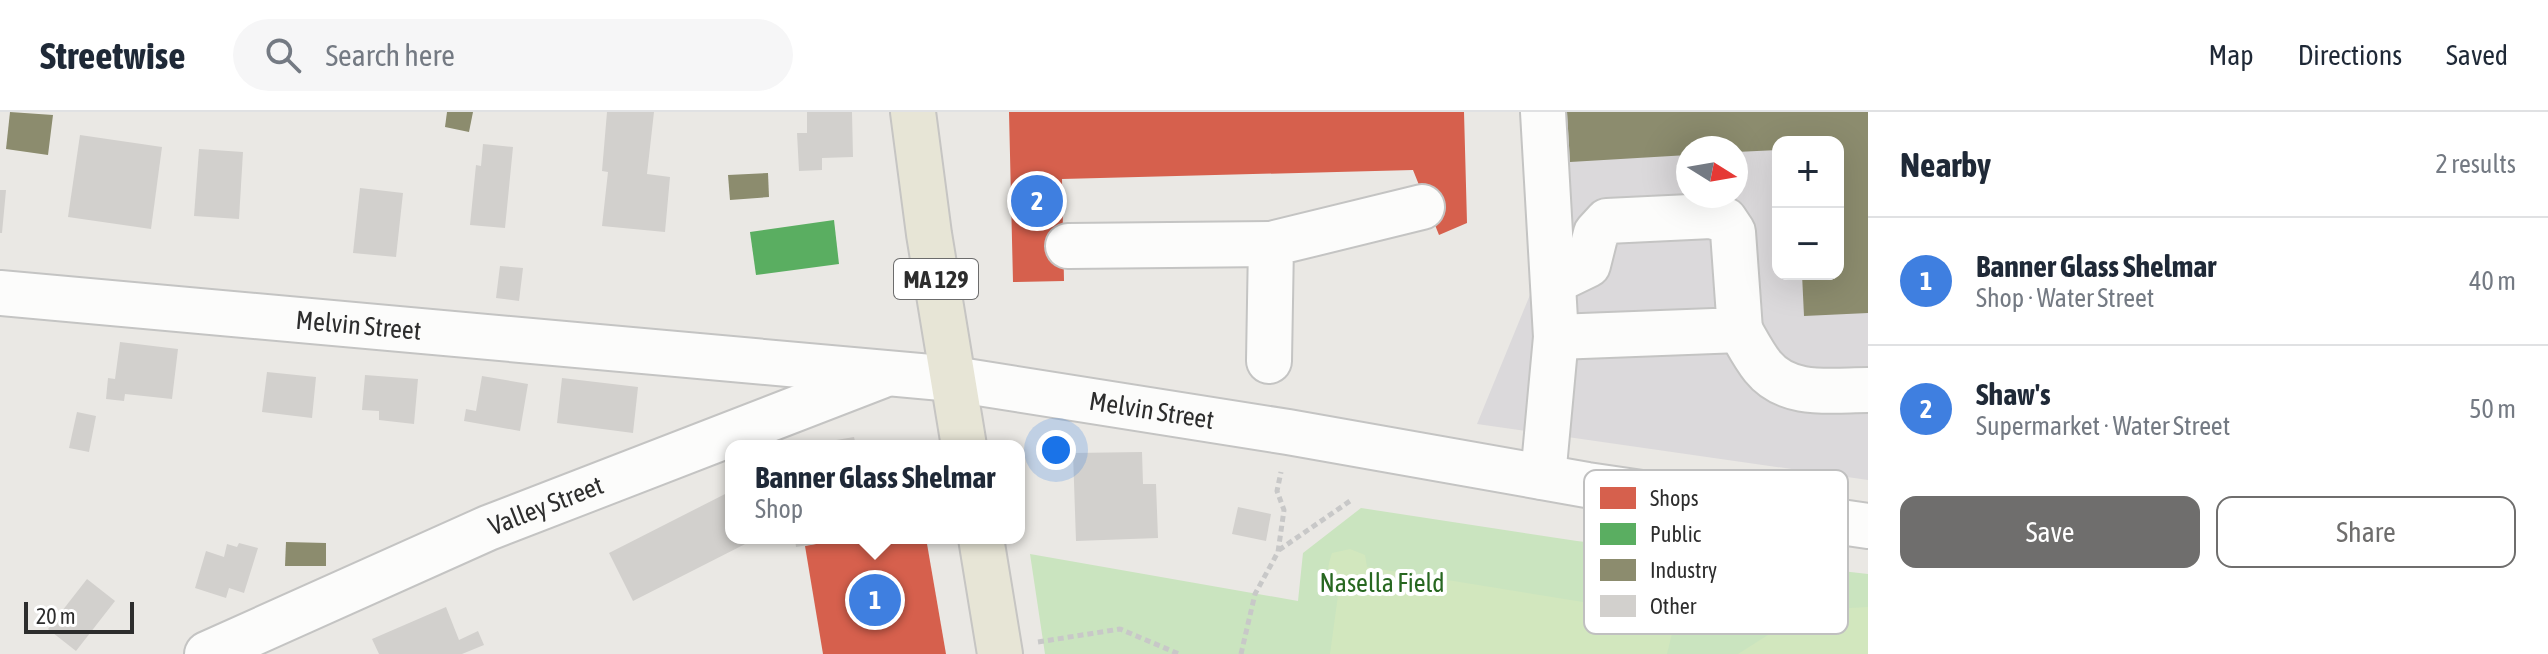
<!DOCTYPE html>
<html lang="en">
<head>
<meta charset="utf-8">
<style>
	:root { --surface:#fff; --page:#f6f6f7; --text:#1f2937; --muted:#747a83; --line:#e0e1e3; --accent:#6f6e6d }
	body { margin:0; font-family:"Asap Condensed",sans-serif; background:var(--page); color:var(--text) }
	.controls { position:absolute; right:24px; top:24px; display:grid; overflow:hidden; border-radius:16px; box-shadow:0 8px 32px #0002 }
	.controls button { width:72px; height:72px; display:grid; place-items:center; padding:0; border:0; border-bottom:2px solid var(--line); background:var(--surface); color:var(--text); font:40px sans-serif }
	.compass { position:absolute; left:1676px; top:24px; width:72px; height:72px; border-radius:50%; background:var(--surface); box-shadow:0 8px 32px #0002; rotate:101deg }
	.scale { position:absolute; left:24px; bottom:20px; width:110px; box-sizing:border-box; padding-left:8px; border:4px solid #2d2d2d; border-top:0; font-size:22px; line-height:28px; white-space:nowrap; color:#2d2d2d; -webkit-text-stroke:6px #fff; paint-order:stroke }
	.you { position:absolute; left:1056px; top:338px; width:28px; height:28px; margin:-20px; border:6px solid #fff; border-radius:50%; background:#1a73e8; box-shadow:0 0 0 12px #1a73e833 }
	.badge { display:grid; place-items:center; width:52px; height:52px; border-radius:50%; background:var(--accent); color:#fff; font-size:26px; font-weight:700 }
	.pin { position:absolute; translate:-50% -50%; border:4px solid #fff; box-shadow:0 2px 8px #0006 }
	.popup { position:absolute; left:725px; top:328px; width:300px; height:104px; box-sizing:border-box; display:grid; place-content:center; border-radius:16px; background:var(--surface); filter:drop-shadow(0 2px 6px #0005); font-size:26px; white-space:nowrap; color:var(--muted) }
	.popup b { font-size:30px; color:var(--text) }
	.popup::after { content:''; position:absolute; left:50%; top:100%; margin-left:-16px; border:16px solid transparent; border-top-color:var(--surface) }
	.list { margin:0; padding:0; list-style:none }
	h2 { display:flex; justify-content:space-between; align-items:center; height:104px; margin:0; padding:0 32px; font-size:34px }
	h2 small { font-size:26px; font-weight:400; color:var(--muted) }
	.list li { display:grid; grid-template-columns:52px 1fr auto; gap:24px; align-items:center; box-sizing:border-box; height:128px; padding:0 32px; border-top:2px solid var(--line) }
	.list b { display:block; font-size:30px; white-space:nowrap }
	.list p { margin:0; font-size:26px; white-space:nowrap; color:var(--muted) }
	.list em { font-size:26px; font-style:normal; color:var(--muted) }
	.actions { display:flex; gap:16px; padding:24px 32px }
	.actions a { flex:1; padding:18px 0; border:2px solid var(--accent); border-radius:16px; text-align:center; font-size:28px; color:var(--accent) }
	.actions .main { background:var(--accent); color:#fff }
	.icon { flex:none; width:44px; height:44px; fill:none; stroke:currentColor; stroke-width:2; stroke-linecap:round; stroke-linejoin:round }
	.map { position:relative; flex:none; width:1868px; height:542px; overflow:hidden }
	header { display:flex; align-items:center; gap:48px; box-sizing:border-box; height:112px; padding:0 40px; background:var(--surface); border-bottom:2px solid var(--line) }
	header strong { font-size:38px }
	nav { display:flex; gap:44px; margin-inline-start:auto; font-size:28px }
	.search { width:560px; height:72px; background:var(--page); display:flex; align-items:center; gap:20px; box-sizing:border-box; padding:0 28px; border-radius:44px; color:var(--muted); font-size:30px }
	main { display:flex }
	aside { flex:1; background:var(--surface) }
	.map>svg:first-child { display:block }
	.industrial { fill:#dbd9db; fill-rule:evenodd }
	.green { fill:#cae4bf }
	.pitch { fill:#d2e7be }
	.shops { fill:#d6604d }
	.public { fill:#5aae61 }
	.industry { fill:#8c8c6e }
	.building { fill:#d2d0cd }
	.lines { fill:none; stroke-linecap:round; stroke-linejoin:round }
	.minor-casing { stroke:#c4c4c3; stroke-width:48 }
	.major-casing { stroke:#c6c5c3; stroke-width:48 }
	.path { stroke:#c8c8c8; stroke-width:5; stroke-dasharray:6 4; stroke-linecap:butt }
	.minor { stroke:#fcfcfb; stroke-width:44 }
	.major { stroke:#e7e5d6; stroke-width:44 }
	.labels { text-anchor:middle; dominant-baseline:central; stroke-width:8; stroke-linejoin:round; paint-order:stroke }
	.shield { fill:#fff; stroke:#6c6c6c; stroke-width:2 }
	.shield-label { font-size:24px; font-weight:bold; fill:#2d2d2d }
	.street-label { font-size:26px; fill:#2d2d2d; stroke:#fff }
	.park-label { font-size:26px; fill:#276720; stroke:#fff }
	.key { fill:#fff; stroke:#c0c0c0; stroke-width:2 }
	.key-label { font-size:22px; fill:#2d2d2d }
</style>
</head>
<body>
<header>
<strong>Streetwise</strong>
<div class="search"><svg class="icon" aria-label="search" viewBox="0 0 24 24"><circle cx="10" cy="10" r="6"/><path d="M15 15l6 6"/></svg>Search here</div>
<nav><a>Map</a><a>Directions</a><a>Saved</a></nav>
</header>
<main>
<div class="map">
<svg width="1868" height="542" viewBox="0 0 1868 542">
	<rect width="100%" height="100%" fill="#eae8e4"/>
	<path class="industrial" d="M1523,0H1868V368L1477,312L1532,178ZM1778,30H1838V162H1778ZM1688,36H1736V84H1688Z"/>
	<path class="green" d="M1361,396L1577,429L1868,462V542H1045L1030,442L1298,489L1303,441Z"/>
	<g class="pitch">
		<path d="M1350,437L1365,443L1367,455L1676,505L1667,542H1330L1339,476C1325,466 1327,456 1332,441Z"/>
		<path d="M1868,495V542H1738L1771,521L1833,497Z"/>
	</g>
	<g class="shops">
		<path d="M1009,0H1464L1467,111L1439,123L1413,58L1062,67L1064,169L1013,170Z"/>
		<path d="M850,426H926L946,542H823L805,434Z"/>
	</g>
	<path class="public" d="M834,108L839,152L756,163L750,120Z"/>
	<g class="industry">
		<path d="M10,0L53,3L48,43L6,37Z"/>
		<path d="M447,0H473L469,20L445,15Z"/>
		<path d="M1567,0H1868V201L1804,204L1802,162H1838V30H1778V38L1736,40V36H1688V43L1570,50Z"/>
		<path d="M768,61L769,85L730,88L728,63Z"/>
		<path d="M286,430L326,431V454H285Z"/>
	</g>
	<g class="building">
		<path d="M607,0H654L647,62L670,65L665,120L602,114L608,60L602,59Z"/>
		<path d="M807,0H852L853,45L822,46V58L799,59L797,21H807Z"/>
		<path d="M80,23L162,35L151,117L68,105Z"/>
		<path d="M483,32L513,35L505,116L470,113L476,53L481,54Z"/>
		<path d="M199,37L243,40L239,107L194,104Z"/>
		<path d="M360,76L403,81L396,145L353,141Z"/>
		<path d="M0,78H6L2,121H0Z"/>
		<path d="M500,154L523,156L519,189L496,186Z"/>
		<path d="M120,230L178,237L172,287L125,282L124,289L106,287L108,266L115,267Z"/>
		<path d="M267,260L316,265L312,306L262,300Z"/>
		<path d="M365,263L418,267L414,312L379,308V299L362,298Z"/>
		<path d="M482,264L528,272L520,319L464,309L466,297L476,299Z"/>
		<path d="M562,266L638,275L633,321L557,311Z"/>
		<path d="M77,300L96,304L89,340L69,336Z"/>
		<path d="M854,325L856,334H813V332Z"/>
		<path d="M1142,340L1143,372H1156L1158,426L1076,429L1073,341Z"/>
		<path d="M731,379V426H757L633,489L609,441Z"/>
		<path d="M1238,395L1271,402L1266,429L1232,422Z"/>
		<path d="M795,426H840V428L796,435Z"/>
		<path d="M239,431L258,436L244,481L229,476L226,486L195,476L206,439L224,445L227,432L237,435Z"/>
		<path d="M87,467L115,489L76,539L48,517Z"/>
		<path d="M446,495L459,528L478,519L484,533L462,542H379L372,527Z"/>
	</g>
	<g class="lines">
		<defs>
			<g id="minor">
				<path d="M1068,134L1271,132"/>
				<path d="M1555,169L1588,153L1596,121L1607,109L1711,104L1725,108L1733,120L1740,218L1556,225"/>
				<path id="s1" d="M0,181L953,267L1288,320L1587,373L1868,414"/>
				<path d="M1740,218C1747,230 1754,244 1763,255C1788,286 1832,278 1868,278"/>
				<path d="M1269,249L1271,132L1422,95"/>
				<path d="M1543,365L1556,225L1543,0"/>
				<path id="s2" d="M207,542L488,416L881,264"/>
			</g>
			<g id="major">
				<path d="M913,0L929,122L964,334"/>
				<path d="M981,426L1000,542"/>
			</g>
		</defs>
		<use href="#minor" class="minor-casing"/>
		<use href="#major" class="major-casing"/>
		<g class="path">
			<path d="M1279,438L1350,389"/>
			<path d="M1038,530L1120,517L1179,542"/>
			<path d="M1241,542L1255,482L1278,440L1284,398L1277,379L1281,360"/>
		</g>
		<use href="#minor" class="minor"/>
		<use href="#major" class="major"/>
	</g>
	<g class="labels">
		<rect class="shield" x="894" y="147" width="84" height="40" rx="6"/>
		<g class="shield-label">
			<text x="936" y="167">MA 129</text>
		</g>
		<g class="street-label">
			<text stroke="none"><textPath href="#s1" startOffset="360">Melvin Street</textPath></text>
			<text stroke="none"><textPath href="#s1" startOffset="1158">Melvin Street</textPath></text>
			<text stroke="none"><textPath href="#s2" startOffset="370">Valley Street</textPath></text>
		</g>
		<g class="park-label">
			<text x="1382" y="471">Nasella Field</text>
		</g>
	</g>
	<rect x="1584" y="358" width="264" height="164" rx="12" class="key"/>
	<rect x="1600" y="375" width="36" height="22" fill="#d6604d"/>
	<rect x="1600" y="411" width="36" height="22" fill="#5aae61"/>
	<rect x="1600" y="447" width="36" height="22" fill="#8c8c6e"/>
	<rect x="1600" y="483" width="36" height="22" fill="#d2d0cd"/>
	<g class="key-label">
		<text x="1650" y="394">Shops</text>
		<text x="1650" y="430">Public</text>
		<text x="1650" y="466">Industry</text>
		<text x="1650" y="502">Other</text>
	</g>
</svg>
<div class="controls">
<button>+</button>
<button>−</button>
</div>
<svg class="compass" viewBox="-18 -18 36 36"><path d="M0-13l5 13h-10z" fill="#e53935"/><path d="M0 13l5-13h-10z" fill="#747a83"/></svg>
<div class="scale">20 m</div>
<div class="you"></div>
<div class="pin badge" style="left:875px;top:488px;background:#3f7fe0">1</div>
<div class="popup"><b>Banner Glass Shelmar</b>Shop</div>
<div class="pin badge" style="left:1037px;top:89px;background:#3f7fe0">2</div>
</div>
<aside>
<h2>Nearby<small>2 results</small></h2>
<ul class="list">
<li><span class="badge" style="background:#3f7fe0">1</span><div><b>Banner Glass Shelmar</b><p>Shop · Water Street</p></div><em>40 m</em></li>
<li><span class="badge" style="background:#3f7fe0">2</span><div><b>Shaw's</b><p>Supermarket · Water Street</p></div><em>50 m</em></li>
</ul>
<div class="actions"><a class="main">Save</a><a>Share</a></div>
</aside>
</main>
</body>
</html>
